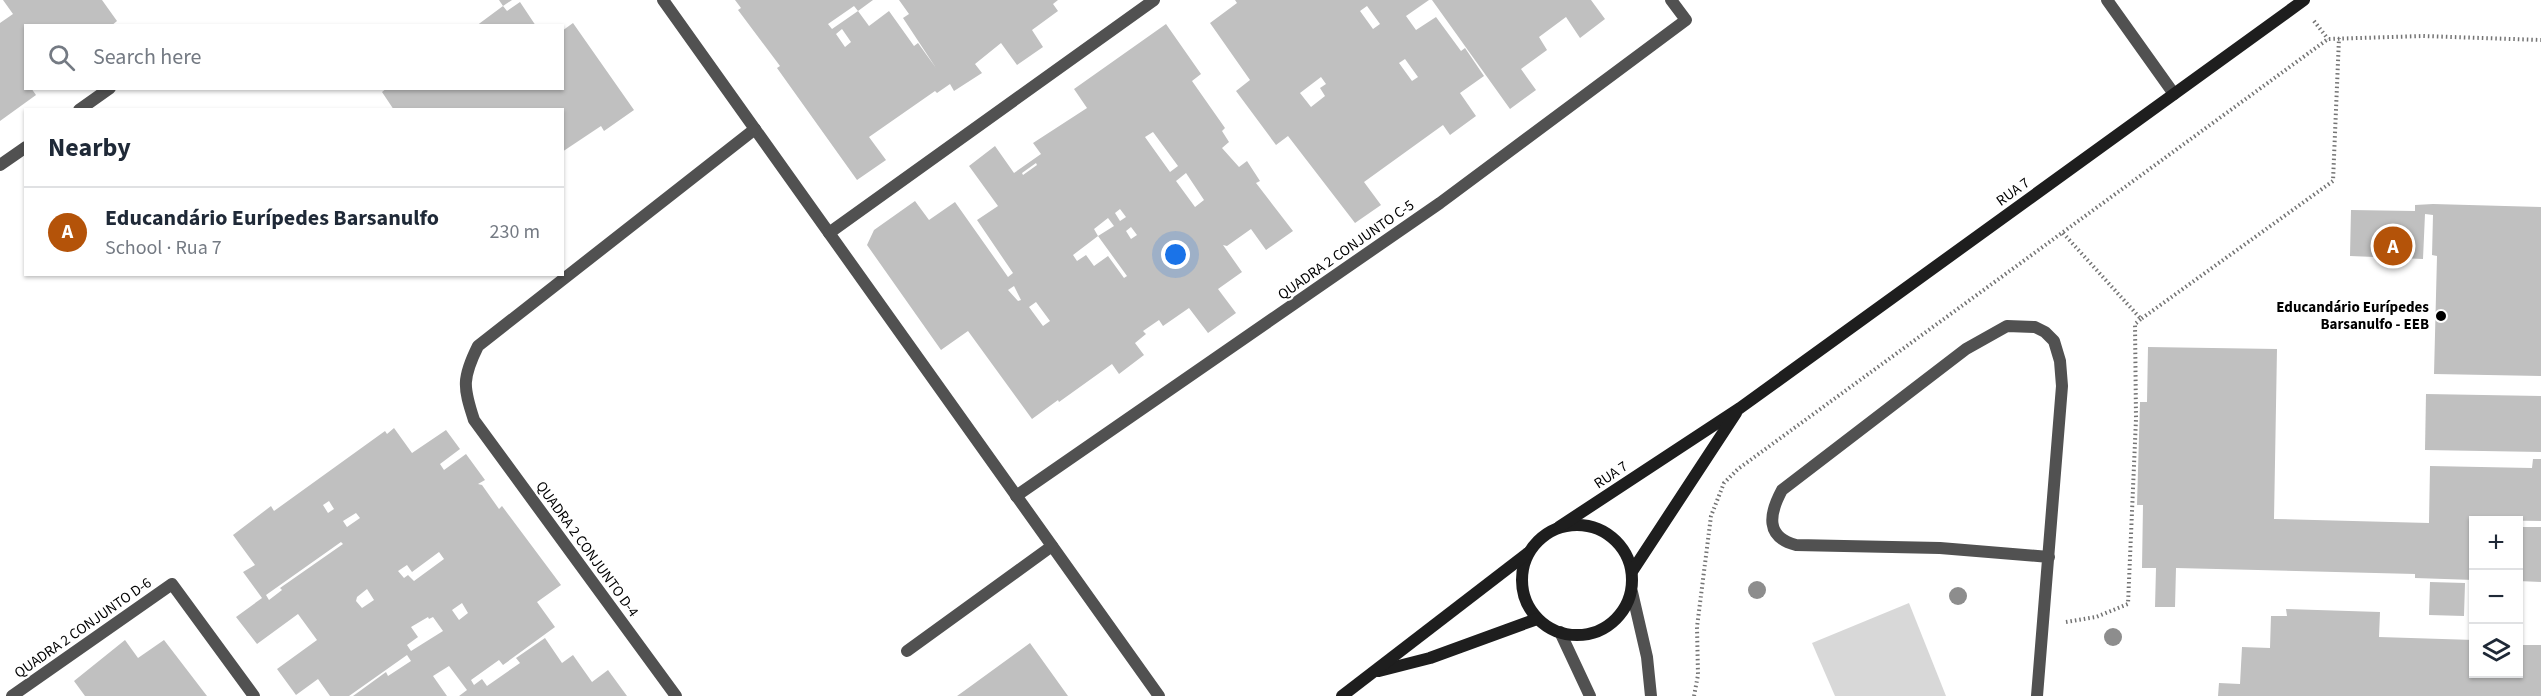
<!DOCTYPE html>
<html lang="en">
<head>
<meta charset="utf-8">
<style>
	:root { --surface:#fff; --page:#f2f2f3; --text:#1f2937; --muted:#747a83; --line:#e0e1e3; --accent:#b45309 }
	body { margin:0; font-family:"Source Sans 3",sans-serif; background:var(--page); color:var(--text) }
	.controls { position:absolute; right:18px; bottom:18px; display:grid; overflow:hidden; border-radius:0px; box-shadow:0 2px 4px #0004 }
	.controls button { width:54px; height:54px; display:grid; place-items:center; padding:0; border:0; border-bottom:2px solid var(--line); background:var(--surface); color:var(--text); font:30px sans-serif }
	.you { position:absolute; left:1176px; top:255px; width:21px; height:21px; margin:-15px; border:4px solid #fff; border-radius:50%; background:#1a73e8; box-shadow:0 0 0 9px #1a73e833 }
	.badge { display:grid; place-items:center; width:39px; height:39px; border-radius:50%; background:var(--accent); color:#fff; font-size:20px; font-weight:700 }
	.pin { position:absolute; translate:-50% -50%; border:3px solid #fff; box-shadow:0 2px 6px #0006 }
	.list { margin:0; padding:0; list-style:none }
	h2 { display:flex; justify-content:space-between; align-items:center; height:78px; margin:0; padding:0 24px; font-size:26px }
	h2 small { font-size:20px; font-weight:400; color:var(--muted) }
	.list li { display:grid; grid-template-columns:39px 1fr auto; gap:18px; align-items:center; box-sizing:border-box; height:90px; padding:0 24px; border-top:2px solid var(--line) }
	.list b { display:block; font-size:22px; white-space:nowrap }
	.list p { margin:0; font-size:20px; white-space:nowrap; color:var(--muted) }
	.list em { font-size:20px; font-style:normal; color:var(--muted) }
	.icon { flex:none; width:33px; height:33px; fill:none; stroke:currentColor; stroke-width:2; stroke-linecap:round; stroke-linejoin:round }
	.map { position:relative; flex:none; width:2541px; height:696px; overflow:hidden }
	.search { position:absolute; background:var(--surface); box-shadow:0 2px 4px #0004; left:24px; top:24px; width:540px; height:66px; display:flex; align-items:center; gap:15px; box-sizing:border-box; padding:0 21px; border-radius:0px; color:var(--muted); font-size:22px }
	.panel { position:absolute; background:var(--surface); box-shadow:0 2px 4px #0004; left:24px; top:108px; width:540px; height:168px; border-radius:0px }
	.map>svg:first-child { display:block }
	.green { fill:#d8d8d8 }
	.building { fill:#c0c0c0; fill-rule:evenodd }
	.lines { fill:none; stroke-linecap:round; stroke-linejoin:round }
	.path { stroke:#737373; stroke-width:4; stroke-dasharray:1.5 3; stroke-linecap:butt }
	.service { stroke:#515151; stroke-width:12 }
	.minor { stroke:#515151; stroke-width:12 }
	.tertiary { stroke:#515151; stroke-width:12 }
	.secondary { stroke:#1e1e1e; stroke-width:12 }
	.tree { fill:#8d8d8d }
	.poi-dot { fill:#000; stroke:#fff; stroke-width:2 }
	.labels { text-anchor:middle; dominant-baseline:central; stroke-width:4.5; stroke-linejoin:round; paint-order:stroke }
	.street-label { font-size:15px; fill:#000; stroke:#fff }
	.poi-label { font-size:15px; font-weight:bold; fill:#000; stroke:#fff; text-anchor:end }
</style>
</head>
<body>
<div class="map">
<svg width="2541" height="696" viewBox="0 0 2541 696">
	<rect width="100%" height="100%" fill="#fff"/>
	<path class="green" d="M1909,603L1946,696H1835L1812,643Z"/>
	<g class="building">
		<path d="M3,0H102L117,21L111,26H26V88H31L36,95L0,121V23L13,14Z"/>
		<path d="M499,0H512L503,6Z"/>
		<path d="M735,0H873L858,11L869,26L889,11L914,46L918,43L936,68L903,18L909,14L899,0H1058L1053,4L1058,11L1032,30L1043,47L1017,65L1001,43L975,64L982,73L954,91L950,84L937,93L935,91L869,137L886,160L857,180L777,68L780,66L738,10L741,8ZM854,6L858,11L832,29L828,24ZM842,29L851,42L845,47L836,34Z"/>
		<path d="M1235,0H1429L1406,16L1416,30L1436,17L1461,51L1465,48L1484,76L1460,93L1476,116L1450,135L1443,125L1364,182L1381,205L1355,223L1288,136L1276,145L1236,91L1250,80L1210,23L1237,3ZM1367,6L1380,24L1373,29L1360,11ZM1405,59L1418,77L1412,81L1399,63ZM1321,77L1326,84L1320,88L1325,96L1311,107L1300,93Z"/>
		<path d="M1432,0H1591L1605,19L1580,38L1566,17L1539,37L1547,50L1521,69L1536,90L1510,109Z"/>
		<path d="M520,2L536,26H476L503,6L507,11Z"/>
		<path d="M573,23L634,110L604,131L601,126L562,152V110H394L382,92L387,88H562V31Z"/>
		<path d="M1166,24L1201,74L1192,81L1225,128L1222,131L1229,142L1222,148L1239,167L1247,161L1260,181L1256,183L1293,231L1266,250L1251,229L1227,246L1223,245L1242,272L1218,289L1236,313L1208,333L1189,308L1163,326L1159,320L1143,331L1146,334L1135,343L1144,355L1119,374L1112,364L1059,402L1058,400L1032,419L968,331L941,350L867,245L874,230L915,201L929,220L955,202L1008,277L1013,273L977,220L998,206L969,166L995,146L1014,173L1041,154L1033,143L1087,108L1074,89ZM1153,132L1178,166L1170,172L1145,137ZM1036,163L1037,165L1023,175L1022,173ZM1186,173L1204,200L1195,207L1176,181ZM1120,209L1126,217L1120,221L1115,213ZM1108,218L1114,226L1098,236L1127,276L1124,278L1108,256L1094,266L1086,255L1077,261L1073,255L1098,236L1094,229ZM1131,227L1137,235L1131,239L1126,231ZM1014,286L1021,300L1018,301L1008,290ZM1036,302L1050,321L1043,326L1029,307Z"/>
		<path d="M2433,204L2541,207V376L2434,374L2437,256L2432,255L2433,215L2425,214L2423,259L2350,256L2351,210L2415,211V205Z"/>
		<path d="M2148,347L2277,349L2274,519L2429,523L2430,466L2532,468L2533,459H2541V521L2474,520V580L2415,578V574L2176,568L2175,607H2155L2156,568H2142L2143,505H2137L2140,402H2147Z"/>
		<path d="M2426,394L2541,396V452L2425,450Z"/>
		<path d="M394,428L412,453L446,430L460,449L440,464L444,470L466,454L485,480L478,484L482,485L499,509L502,506L561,585L537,602L555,627L503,665L499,660L471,680L474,685L482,679L487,686L520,663L516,658L545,638L562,663L573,655L592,682L608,670L627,696H459L467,690L449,666L433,676L447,696H353L386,672L388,676L411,661L407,655L349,696H330L318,679L296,695L277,669L317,640L298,614L257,644L236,617L262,598L243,572L255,565L233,535L271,506L274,511L385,431L387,434ZM329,501L334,509L328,513L323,505ZM356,513L360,518L347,527L343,521ZM341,542L343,544L280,588L282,590L269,600L266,595ZM439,552L444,559L414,581L408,575L404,578L398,571L407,565L412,572ZM367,589L374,600L362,608L356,601L357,597ZM462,603L468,613L459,620L452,610ZM428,617L429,619L433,617L443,631L411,651L407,645L418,637L411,627Z"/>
		<path d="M2518,527H2541V582L2518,581Z"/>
		<path d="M2430,582L2465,583L2464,616L2429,615Z"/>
		<path d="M2286,609L2380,612L2379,637L2474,640V674H2518V645H2541V696H2218L2219,683L2240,684L2242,647L2270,648L2271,616H2287Z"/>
		<path d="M125,640L138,658L164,640L207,696H85L74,681Z"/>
		<path d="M1030,643L1068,696H957L964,691Z"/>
	</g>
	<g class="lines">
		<g class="path">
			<path d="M2314,21L2328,39"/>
			<path d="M2063,233L2141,319L2333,181L2339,38"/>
			<path d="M2066,622L2096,617L2128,604L2136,419L2135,324L2141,319"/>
			<path d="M1694,696L1698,675L1697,627L1711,516L1724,483L1738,469L2328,39L2423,36L2541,40"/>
		</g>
		<g class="service">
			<path d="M907,651L1052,546"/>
			<path d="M2037,696L2062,386L2060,361L2054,341L2045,332L2035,327L2007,326L1966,349L1782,490C1769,514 1765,537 1796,545L1940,548L2049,557"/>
		</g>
		<g class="minor">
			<path d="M663,0L1159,696"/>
			<path d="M2107,0L2174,94"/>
			<path d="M79,110L110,88"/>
			<path d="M0,165L26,147"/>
			<path d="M829,233L1154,0"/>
			<path d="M1016,496L1440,203L1686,20L1671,0"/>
			<path d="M12,696L172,584L254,696"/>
			<path d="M676,696L474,420C463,387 462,378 478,346L755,129"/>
		</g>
		<g class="tertiary">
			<path d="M1632,592L1647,657L1651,696"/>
			<path d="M1560,632L1590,696"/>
		</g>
		<g class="secondary">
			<circle cx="1577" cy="580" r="55"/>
			<path d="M1559,527L1740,408L2304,0"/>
			<path d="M1633,570L1736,413"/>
			<path d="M1379,671L1430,658L1537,619"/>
			<path d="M1342,696L1528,553"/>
		</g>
	</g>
	<g class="tree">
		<circle cx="1757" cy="590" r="9"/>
		<circle cx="1958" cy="596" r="9"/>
		<circle cx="2113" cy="637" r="9"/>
	</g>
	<circle class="poi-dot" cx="2441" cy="316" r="6"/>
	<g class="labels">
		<g class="street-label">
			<text transform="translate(2013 192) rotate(-36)">RUA 7</text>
			<text transform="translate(1346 250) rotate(-35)">QUADRA 2 CONJUNTO C-5</text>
			<text transform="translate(1611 475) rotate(-34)">RUA 7</text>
			<text transform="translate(587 549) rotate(54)">QUADRA 2 CONJUNTO D-4</text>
			<text transform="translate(83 628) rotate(-35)">QUADRA 2 CONJUNTO D-6</text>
		</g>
		<g class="poi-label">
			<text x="2429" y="307">Educandário Eurípedes<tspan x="2429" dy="17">Barsanulfo - EEB</tspan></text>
		</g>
	</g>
</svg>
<div class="controls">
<button>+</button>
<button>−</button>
<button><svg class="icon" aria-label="layers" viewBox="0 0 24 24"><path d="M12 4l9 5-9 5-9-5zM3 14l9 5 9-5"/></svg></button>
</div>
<div class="you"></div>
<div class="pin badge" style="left:2393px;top:246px">A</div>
<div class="search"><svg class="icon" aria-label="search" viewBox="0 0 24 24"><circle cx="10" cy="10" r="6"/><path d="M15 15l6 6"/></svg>Search here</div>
<section class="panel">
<h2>Nearby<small></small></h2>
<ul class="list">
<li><span class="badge">A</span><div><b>Educandário Eurípedes Barsanulfo</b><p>School · Rua 7</p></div><em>230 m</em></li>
</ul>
</section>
</div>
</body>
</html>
